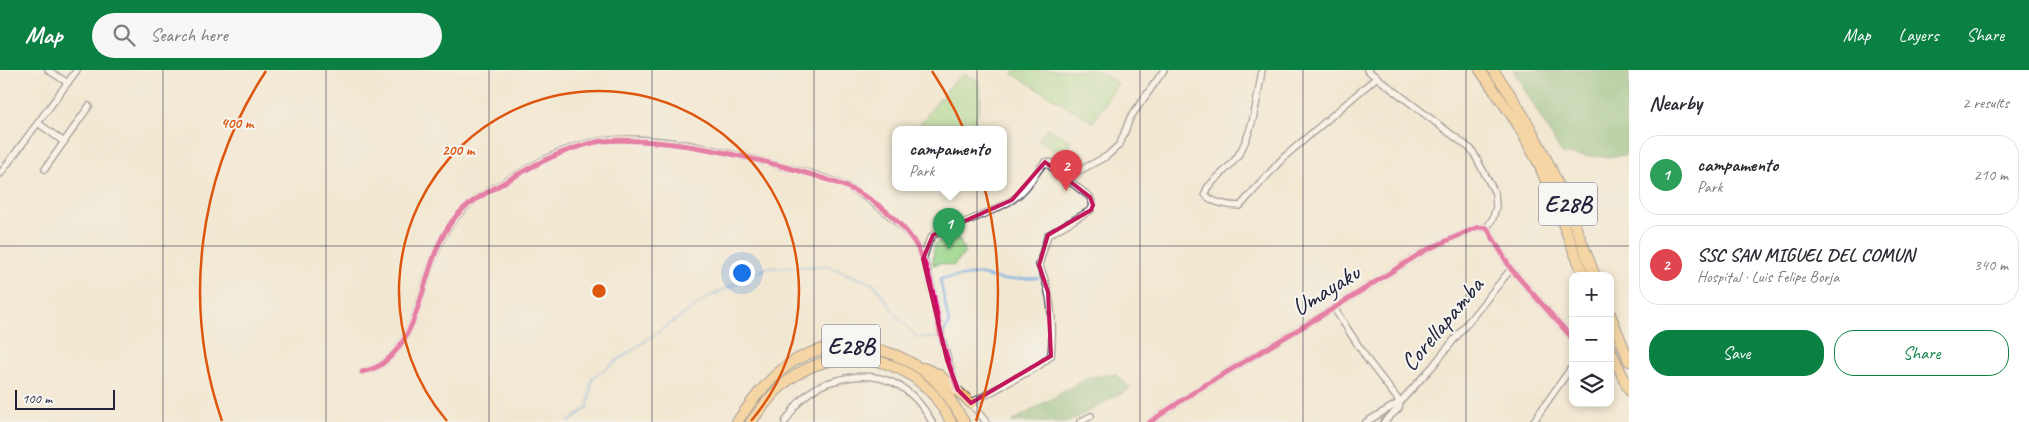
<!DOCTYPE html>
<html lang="en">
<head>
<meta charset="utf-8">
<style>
	:root { --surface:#fff; --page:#f7f7f7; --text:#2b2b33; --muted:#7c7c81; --line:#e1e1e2; --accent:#0b8043 }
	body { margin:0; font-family:Caveat,sans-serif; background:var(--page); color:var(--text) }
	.controls { position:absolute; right:15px; bottom:15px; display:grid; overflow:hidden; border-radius:10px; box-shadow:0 2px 8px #0003 }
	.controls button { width:45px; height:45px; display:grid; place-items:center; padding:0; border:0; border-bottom:1px solid var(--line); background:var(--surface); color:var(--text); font:25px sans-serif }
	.scale { position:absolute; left:15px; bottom:12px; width:100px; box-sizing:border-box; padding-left:5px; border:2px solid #22223b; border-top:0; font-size:14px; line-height:18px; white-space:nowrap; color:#22223b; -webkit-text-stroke:4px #f6f6f2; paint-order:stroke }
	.you { position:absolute; left:741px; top:202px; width:18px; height:18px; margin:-12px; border:4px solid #fff; border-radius:50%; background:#1a73e8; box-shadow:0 0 0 8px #1a73e833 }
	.badge { display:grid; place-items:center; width:32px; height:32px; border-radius:50%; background:var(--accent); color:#fff; font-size:16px; font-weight:700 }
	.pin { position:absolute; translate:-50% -41px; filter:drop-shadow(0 1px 2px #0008) }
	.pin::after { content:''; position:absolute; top:26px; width:18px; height:15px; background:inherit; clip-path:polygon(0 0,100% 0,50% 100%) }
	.popup { position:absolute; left:892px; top:56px; width:115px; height:65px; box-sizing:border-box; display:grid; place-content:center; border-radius:10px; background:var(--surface); filter:drop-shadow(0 1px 4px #0005); font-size:16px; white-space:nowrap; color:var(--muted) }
	.popup b { font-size:19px; color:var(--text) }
	.popup::after { content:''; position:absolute; left:50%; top:100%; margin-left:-10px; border:10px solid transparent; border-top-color:var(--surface) }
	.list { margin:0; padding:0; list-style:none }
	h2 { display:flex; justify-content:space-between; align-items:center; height:65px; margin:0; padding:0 20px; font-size:21px }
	h2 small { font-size:16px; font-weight:400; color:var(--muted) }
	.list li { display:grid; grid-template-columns:32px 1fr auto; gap:15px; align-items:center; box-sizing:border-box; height:80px; margin:0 10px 10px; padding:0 10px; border:1px solid var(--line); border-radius:20px }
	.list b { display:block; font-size:19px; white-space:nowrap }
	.list p { margin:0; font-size:16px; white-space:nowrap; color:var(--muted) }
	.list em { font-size:16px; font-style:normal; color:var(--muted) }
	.actions { display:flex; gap:10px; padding:15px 20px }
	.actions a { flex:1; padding:11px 0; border:1px solid var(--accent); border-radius:20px; text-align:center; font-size:18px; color:var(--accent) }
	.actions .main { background:var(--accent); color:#fff }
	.icon { flex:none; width:28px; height:28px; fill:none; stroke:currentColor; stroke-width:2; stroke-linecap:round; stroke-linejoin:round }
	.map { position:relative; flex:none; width:1629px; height:352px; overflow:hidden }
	header { display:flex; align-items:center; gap:30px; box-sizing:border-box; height:70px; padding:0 25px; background:var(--accent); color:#fff }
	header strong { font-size:24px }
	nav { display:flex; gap:28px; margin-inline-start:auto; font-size:18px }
	.search { width:350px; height:45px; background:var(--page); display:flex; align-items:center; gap:12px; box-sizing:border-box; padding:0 18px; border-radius:28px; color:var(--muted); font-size:19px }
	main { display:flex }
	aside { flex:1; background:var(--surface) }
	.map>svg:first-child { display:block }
	.green { fill:#9bd68a; stroke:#5e7c62 }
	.forest { fill:#7cb776; stroke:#4f6c58 }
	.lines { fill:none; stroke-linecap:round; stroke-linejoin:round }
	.stream { stroke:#6face1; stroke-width:2 }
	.minor-casing { stroke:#414052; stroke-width:8 }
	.trunk-casing { stroke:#414052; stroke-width:12 }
	.minor { stroke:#fff; stroke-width:5.5 }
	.trunk { stroke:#f9bf6d; stroke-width:10 }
	.cycleway-casing { stroke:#f6f6f2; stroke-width:8 }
	.cycleway { stroke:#d6006c; stroke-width:5 }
	.marked { fill:none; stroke:#c2185b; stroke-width:4; stroke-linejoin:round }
	.grid { fill:none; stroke:#22223b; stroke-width:1; stroke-opacity:0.55 }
	.ring { fill:none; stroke:#de560e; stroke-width:2.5 }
	.labels { text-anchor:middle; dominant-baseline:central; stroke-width:4; stroke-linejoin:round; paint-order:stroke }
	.shield { fill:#f6f6f2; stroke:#626272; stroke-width:1 }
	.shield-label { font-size:24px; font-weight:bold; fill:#22223b }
	.street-label { font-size:25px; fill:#22223b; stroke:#f6f6f2 }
	.centre { fill:#de560e; stroke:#f6f6f2; stroke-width:2.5 }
	.ring-label { font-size:15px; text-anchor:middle; font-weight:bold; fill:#de560e; stroke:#f6f6f2; stroke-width:4; stroke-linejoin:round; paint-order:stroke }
</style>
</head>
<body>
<header>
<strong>Map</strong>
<div class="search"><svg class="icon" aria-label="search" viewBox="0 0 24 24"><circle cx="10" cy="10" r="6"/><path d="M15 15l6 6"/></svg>Search here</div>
<nav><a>Map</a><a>Layers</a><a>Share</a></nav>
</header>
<main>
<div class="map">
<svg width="1629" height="352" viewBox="0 0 1629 352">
	<rect width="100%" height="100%" fill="#f6f6f2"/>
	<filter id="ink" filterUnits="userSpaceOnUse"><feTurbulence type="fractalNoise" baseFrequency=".02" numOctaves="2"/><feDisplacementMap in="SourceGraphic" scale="10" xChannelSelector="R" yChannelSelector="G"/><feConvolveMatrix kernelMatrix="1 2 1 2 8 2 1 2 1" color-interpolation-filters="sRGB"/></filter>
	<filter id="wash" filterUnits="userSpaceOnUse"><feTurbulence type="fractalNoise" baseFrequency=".0096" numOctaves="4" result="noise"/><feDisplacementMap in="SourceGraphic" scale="20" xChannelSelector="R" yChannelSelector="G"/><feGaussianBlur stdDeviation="1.12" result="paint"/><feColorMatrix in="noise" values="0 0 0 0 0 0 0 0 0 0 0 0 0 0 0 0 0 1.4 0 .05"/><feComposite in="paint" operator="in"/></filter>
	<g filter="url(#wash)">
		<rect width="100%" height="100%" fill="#f2e8d2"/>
		<g class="green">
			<path d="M1016,0H1095L1118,13L1093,52L1013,4Z"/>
			<path d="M963,4L979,11C983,30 980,45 969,60H915L950,16Z"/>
			<path d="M1047,58L1071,71L1063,85L1038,70Z"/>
			<path d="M946,167L959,169L965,183L953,196L940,193L933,195L934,175Z"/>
		</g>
		<g class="forest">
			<path d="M1513,0H1629V85L1605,87L1562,84Z"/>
			<path d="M1115,304L1131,318L1069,352H1011L1089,307Z"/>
		</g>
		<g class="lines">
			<g class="stream">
				<path d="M943,265L949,253L940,209L978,204L1003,210L1038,208"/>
				<path d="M569,352L588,337L592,308L707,228L767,198L827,196L875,215L898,247L917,267L940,268"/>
			</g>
		</g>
	</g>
	<g filter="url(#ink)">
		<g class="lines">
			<defs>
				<g id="minor">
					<path d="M48,0L68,13"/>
					<path d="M1262,0C1257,29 1254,61 1237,87C1229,98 1216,108 1207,118L1205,124C1211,133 1230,136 1240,136L1283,88L1377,7"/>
					<path d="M1367,0L1472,80L1495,123L1496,137L1493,148L1487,158"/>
					<path d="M38,53L64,72"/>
					<path d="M45,99L89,36"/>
					<path d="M0,104L77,0"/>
					<path d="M923,189L929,171L933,165C958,153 987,146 1012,130C1027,121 1034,104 1045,92L1055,93L1069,100H1081L1107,86L1120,74L1130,48L1164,0"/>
					<path d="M1334,238L1369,292L1400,332L1366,352"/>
					<path d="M362,302C369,300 377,298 382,294C430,259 418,180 464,139C474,129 487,122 499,115C530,97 564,76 600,71C658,63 725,82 781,96C805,102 831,108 853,120C875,132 893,146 909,165C933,194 933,234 942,270C946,286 952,302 957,318"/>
					<path d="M785,352C790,345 795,336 801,330C811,319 824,313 838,310C880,298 912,315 932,352"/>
					<path d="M986,352L971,333L1037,297L1051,286C1054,257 1052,221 1039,195L1048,165L1091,140L1093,135L1090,127L1045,92"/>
					<path d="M1080,352L1091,346"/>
					<path d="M1150,352L1197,320L1334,238L1426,180L1478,157L1487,158L1511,199L1573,269"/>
					<path d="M1384,352L1399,338L1400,332L1432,297L1511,199"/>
					<path d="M1533,352L1573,295"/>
				</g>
				<g id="trunk">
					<path d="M1480,0L1517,53L1539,94L1584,206"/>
					<path d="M1493,0C1540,62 1567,134 1595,206"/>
					<path d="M1610,244L1629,291"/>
					<path d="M1610,279L1629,320"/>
					<path d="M924,298L938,304L971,333"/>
					<path d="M737,352C751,332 765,313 784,298C828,264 889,272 930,306C944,318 955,336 964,352"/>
					<path d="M751,352C763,335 778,316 796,305C838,278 894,285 929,320C938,329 945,341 951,352"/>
				</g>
			</defs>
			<use href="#minor" class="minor-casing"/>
			<use href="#trunk" class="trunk-casing"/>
			<use href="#minor" class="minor"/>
			<use href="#trunk" class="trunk"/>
			<defs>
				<g id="cycleway">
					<path d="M362,302C369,300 377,298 382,294C431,258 418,179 464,138C475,129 488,122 500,115C530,97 562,79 597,72C611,69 625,70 639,71C687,73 732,84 778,95C802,102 828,108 851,119C873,129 895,146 910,166C932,196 934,233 941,267C945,285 952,303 958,320"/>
					<path d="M1150,352L1197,320L1334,238L1426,180L1478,157L1487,158L1511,199L1573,269"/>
				</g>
			</defs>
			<use href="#cycleway" class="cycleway-casing"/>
			<use href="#cycleway" class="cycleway"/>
		</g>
	</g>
	<path d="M0 0H1629V352H0ZM1045,92L1090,127L1093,135L1091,140L1048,165L1039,195L1048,222L1051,286L971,333L958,320L947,290L923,189L933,165L1012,130Z" fill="#f2e8d2" fill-opacity=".55" fill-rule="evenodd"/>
	<path class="marked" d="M1045,92L1090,127L1093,135L1091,140L1048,165L1039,195L1048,222L1051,286L971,333L958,320L947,290L923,189L933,165L1012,130Z"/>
	<path class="grid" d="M163,0V352M326,0V352M489,0V352M652,0V352M814,0V352M977,0V352M1140,0V352M1303,0V352M1466,0V352M0,176H1629"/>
	<g class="ring">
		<path d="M447 351A200 200 0 1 1 751 351"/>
		<path d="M222 351A399 399 0 0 1 266 1M932 1A399 399 0 0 1 976 351"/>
	</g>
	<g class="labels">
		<g class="shield">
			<rect x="1539" y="112.5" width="58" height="43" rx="4"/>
			<rect x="822" y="254.5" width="58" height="43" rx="4"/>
		</g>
		<g class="shield-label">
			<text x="1568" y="134">E28B</text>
			<text x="851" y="276">E28B</text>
		</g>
		<g class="street-label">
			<text transform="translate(1326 220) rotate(-32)">Umayaku</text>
			<text transform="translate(1442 254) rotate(-50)">Corellapamba</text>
		</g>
	</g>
	<circle cx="599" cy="221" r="8" class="centre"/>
	<g class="ring-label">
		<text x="237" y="58">400 m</text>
		<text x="458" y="85">200 m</text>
	</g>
</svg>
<div class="controls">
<button>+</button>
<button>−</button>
<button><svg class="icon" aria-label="layers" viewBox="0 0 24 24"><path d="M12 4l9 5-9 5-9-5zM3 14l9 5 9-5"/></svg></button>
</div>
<div class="scale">100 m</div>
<div class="you"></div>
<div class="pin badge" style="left:949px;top:179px;background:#2e9e5b">1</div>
<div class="popup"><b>campamento</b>Park</div>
<div class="pin badge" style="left:1066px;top:121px;background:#e0444e">2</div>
</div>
<aside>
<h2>Nearby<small>2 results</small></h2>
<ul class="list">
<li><span class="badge" style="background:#2e9e5b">1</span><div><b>campamento</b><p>Park</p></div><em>210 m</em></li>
<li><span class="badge" style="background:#e0444e">2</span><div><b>SSC SAN MIGUEL DEL COMUN</b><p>Hospital · Luis Felipe Borja</p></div><em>340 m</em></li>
</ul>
<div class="actions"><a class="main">Save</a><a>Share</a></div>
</aside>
</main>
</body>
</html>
